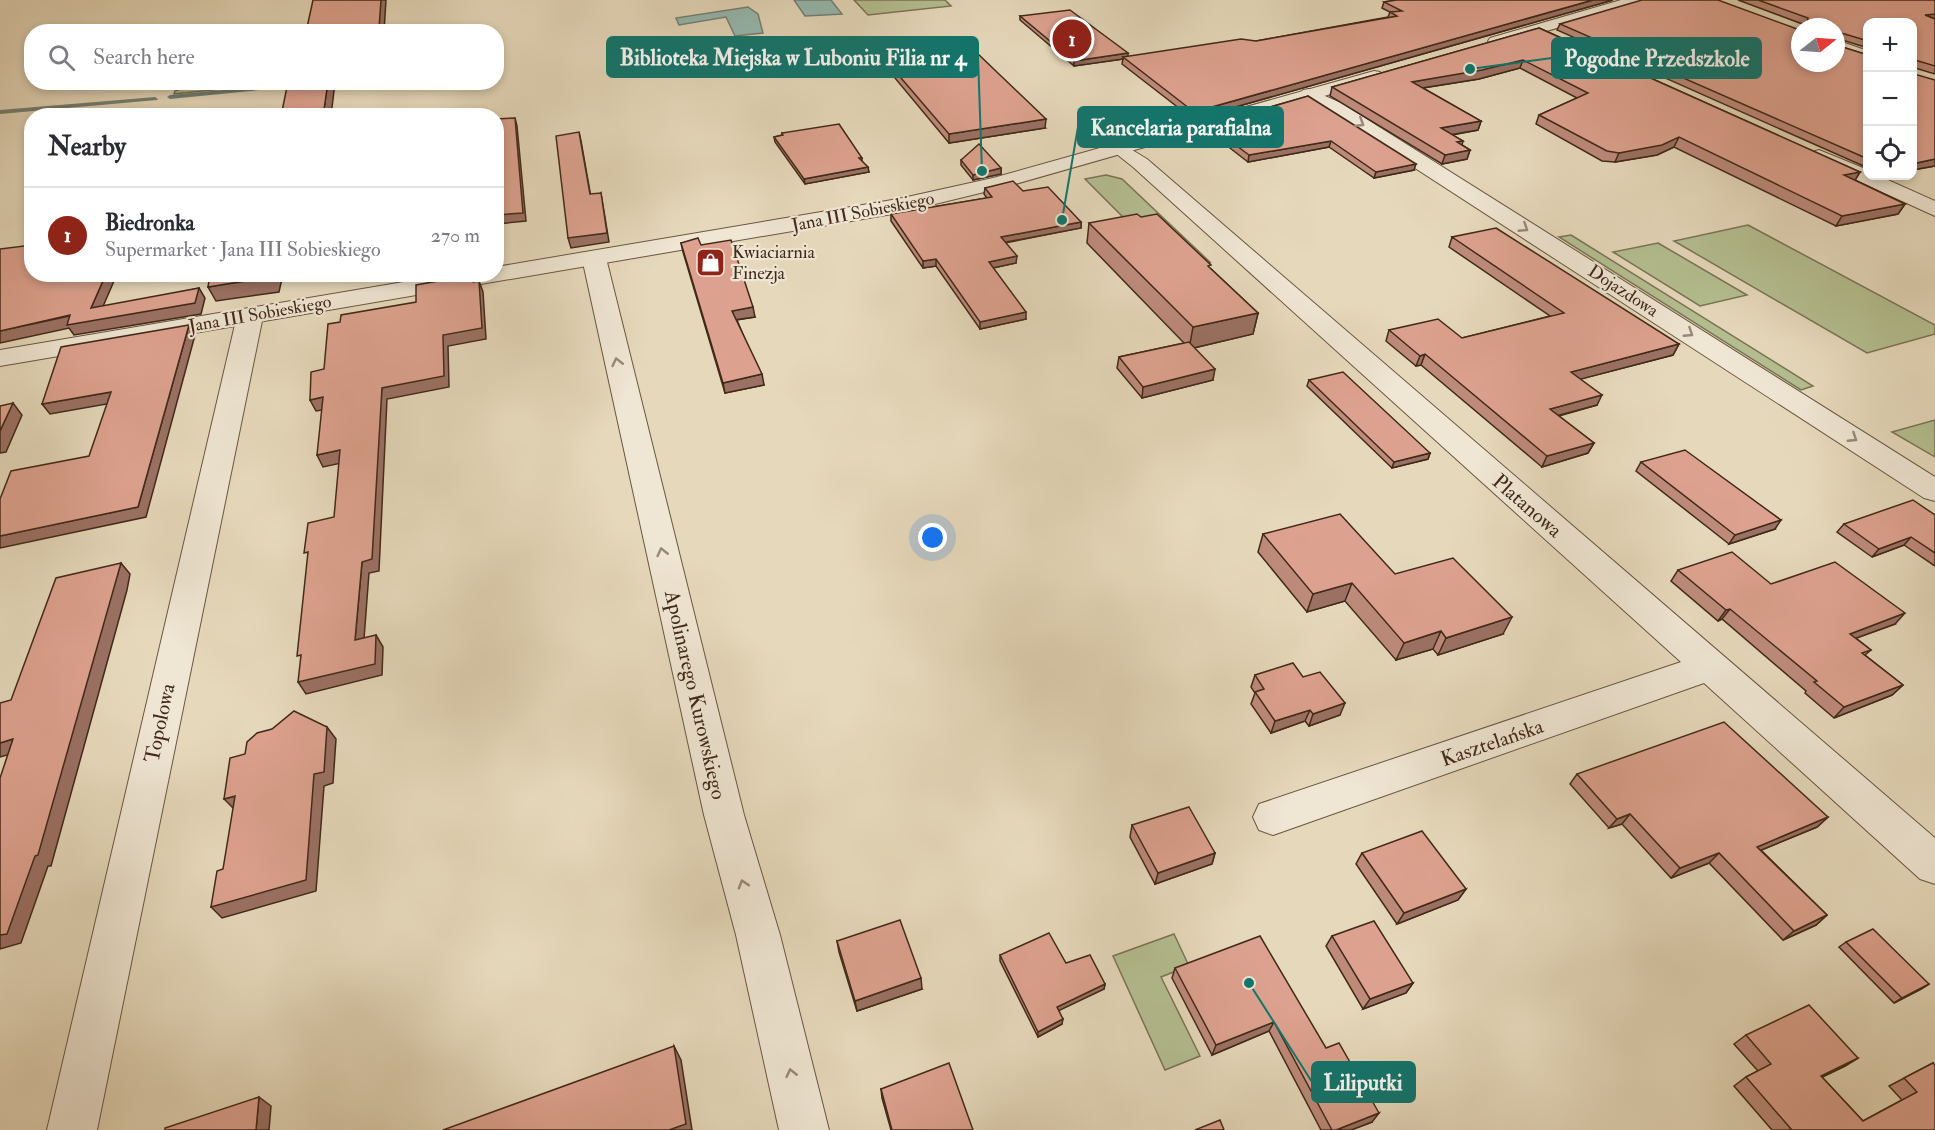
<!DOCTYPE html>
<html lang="en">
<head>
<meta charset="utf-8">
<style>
	:root { --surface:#fff; --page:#f7f7f7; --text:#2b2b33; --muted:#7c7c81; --line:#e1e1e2; --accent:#8f2418 }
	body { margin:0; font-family:"IM FELL Double Pica",serif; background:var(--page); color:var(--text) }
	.controls { position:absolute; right:18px; top:18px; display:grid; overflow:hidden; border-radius:12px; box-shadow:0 3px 9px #0003 }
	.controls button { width:54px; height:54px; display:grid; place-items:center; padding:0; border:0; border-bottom:2px solid var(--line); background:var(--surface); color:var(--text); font:30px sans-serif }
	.compass { position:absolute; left:1791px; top:18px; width:54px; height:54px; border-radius:50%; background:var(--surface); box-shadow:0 3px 9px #0003; rotate:73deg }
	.you { position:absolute; left:933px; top:538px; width:21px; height:21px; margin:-15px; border:4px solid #fff; border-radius:50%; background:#1a73e8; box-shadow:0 0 0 9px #1a73e833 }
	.badge { display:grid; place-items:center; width:39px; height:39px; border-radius:50%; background:var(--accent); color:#fff; font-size:20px; font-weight:700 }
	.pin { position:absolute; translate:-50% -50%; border:3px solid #fff; box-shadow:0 2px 6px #0006 }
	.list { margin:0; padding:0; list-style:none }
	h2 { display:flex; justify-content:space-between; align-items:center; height:78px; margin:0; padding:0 24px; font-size:26px }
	h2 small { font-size:20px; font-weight:400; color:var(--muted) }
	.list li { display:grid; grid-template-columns:39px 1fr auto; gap:18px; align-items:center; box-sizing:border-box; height:96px; padding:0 24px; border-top:2px solid var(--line) }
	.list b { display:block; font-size:22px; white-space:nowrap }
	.list p { margin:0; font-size:20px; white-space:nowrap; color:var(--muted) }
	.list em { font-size:20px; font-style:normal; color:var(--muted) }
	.icon { flex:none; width:33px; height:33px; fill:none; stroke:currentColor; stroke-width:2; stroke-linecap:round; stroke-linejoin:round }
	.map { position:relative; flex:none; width:1935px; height:1130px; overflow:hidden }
	.search { position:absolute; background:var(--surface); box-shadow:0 3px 9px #0003; left:24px; top:24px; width:480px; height:66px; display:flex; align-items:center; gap:15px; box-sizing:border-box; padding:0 21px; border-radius:24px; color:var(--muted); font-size:22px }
	.panel { position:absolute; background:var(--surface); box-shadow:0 3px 9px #0003; left:24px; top:108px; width:480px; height:174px; border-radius:24px }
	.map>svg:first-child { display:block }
	.green { fill:#b4bf91; stroke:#7a7455; stroke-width:1.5 }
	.water { fill:#96bab1; stroke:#748074; stroke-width:1.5 }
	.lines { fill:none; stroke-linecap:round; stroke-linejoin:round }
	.stream { fill:#748074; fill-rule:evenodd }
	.minor-casing { stroke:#6a5542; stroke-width:2 }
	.tertiary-casing { stroke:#6a5542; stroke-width:2 }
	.minor { fill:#efe6d3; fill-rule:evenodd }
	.tertiary { fill:#efe6d3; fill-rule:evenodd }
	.wall { fill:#be8b7b; stroke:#412919; stroke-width:1.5 }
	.shaded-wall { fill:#9b7164; stroke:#412919; stroke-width:1.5 }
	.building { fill:#dda28f; stroke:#412919; stroke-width:1.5 }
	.oneway { stroke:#988876 }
	.labels { text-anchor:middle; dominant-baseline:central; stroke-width:4.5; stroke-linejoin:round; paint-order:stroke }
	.far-street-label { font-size:18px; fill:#412919; stroke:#efe6d3 }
	.far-poi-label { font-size:18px; fill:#412919; stroke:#efe6d3; text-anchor:start }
	.street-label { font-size:21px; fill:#412919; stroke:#efe6d3 }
	.leader { fill:none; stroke:#0f766e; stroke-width:2 }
	.callout-dot { fill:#0f766e; stroke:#efe6d3; stroke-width:2 }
	.callout { fill:#0f766e; stroke:#0f766e; stroke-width:2 }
	.callout-label { font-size:22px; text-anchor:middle; font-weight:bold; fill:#fff }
</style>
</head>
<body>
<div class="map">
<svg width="1935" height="1130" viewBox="0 0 1935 1130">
	<rect width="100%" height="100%" fill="#e6d9bb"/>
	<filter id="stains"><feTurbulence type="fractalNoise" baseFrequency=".00333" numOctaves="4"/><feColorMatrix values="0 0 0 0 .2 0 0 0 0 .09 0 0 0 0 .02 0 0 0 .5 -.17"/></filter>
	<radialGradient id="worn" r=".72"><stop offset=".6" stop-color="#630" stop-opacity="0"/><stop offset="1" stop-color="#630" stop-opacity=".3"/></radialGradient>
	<g class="green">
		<path d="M854,0H945L951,6L868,15Z"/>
		<path d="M196,82H283V83L174,94L175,91Z"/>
		<path d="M1106,175L1122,179L1211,263L1133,221L1124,218L1085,179Z"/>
		<path d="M1748,225L1935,325V334L1867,353L1674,241Z"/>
		<path d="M1571,235L1813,386L1801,390L1559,237Z"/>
		<path d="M1658,243L1747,295L1700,306L1613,252Z"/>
		<path d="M1935,420V457L1892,432Z"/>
		<path d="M1174,934L1189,966L1161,977L1200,1056L1165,1070L1113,956Z"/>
	</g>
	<g class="water">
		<path d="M794,0H831L842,14L805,16Z"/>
		<path d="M748,7L758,14L763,33L735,36L726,17L679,25L676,18Z"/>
	</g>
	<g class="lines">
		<g class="stream">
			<path d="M278,85L281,87L280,88L170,99L167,97L170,95Z"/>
			<path d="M155,97L158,99L157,100L0,114V110Z"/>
		</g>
		<defs>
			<g id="minor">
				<path d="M1836,40L1868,51V62L1836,51Z"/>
				<path d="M1309,89L1341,103L1935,477V501L1924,498L1327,111L1303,98L1300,94L1303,90Z"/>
				<path d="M1119,142L1147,159L1935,838V884L1920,879L1704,683L1273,835L1259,830L1253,817L1259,804L1681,662L1133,167L1109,148L1112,144Z"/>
				<path d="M1819,150L1868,170V176H1879L1935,201V216L1812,160L1809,156L1812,152Z"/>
				<path d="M594,251L602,253L606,258L744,815L780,935L829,1130H779L736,935L704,815L582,258L586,253Z"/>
				<path d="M250,308L259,311L263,316L97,1130H47L237,316L241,311Z"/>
			</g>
			<g id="tertiary">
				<path d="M1621,0H1646L1643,3L1502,44H1490L1488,41L1490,38Z"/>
				<path d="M1374,71L1380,72L1383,76L1380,80L1005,187L898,213L0,366V350L451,274H496V267L898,199L993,178Z"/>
			</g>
		</defs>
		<use href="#minor" class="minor-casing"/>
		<use href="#tertiary" class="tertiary-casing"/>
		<use href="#minor" class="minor"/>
		<use href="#tertiary" class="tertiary"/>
	</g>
	<g class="wall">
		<path d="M1397,0H1613L1193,119L1122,64L1123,59L1074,66L1020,20V16L1128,57L1256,41L1388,17L1390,12L1382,8L1384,2Z"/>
		<path d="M1738,0H1935V74L1915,68L1914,74L1935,166L1912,170V22H1868V48L1839,39V46L1868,55V168L1557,30L1560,24L1797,29L1836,27H1804L1805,25Z"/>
		<path d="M1539,28L1860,172L1855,180L1905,204L1898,214L1836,226L1674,147L1657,155L1615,162L1602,161L1536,124L1539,115L1577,98L1520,68L1479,79L1423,88L1481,121L1478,130L1452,135L1463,141L1462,145L1470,150L1467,159L1442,164L1330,96L1332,87Z"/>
		<path d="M889,64L1045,128L949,143L890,72Z"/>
		<path d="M1308,96L1414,170L1374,178L1329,147L1248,162L1208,131L1209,125Z"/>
		<path d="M782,133L862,158V161L869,172L805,184L775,142L774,137L782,135Z"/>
		<path d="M961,160L1001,168V174L973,180L961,165Z"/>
		<path d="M985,188L1023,191L1081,222V228L1005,243L1016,263L993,268L1026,319L980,329L936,266L923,268L891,221V214L987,198L984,194Z"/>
		<path d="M1089,223L1211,269L1258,313L1253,334L1194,348L1213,380L1142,398L1117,368L1119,357L1184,343L1087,243Z"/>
		<path d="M1452,237L1679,344L1673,355L1580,379L1597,405L1559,416L1594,443L1588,453L1542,467L1421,365L1416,366L1386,341L1389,330L1462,338L1550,316L1449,247Z"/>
		<path d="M681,243L701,245L755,317L737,320L764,385L725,393L683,252Z"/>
		<path d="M1309,380L1430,453L1428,459L1392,468L1307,386Z"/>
		<path d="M1641,462L1775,529L1729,544L1636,471Z"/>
		<path d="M1935,515V566L1904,545L1872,557L1837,532L1844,524Z"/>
		<path d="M1263,534L1395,574L1503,634L1438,655L1433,649L1396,660L1345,601L1307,612L1258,552Z"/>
		<path d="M1678,570L1771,584L1895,624L1856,638L1871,650L1865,655L1903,685L1892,695L1834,718L1805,693L1806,691L1722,619L1718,621L1671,581Z"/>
		<path d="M1255,675L1303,677L1340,715L1309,726L1305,721L1271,733L1251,704L1255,693L1251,687Z"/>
		<path d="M1577,774L1828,817L1817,827L1761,850L1827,915L1816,925L1783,940L1709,863L1671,878L1622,824L1609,828L1570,784Z"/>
		<path d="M1132,825L1215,853L1212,864L1155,884L1130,837Z"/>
		<path d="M1362,853L1466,889L1458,900L1397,924L1356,864Z"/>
		<path d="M1332,936L1413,983L1406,993L1363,1009L1326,946Z"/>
		<path d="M837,941L922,989L857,1011L839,952Z"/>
		<path d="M1846,942L1929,984L1921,989L1894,1003L1839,947Z"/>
		<path d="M1000,955L1066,963L1105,984L1104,989L1059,1010L1062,1024L1038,1037L1000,961Z"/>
		<path d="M1175,968L1326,1048L1372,1122L1351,1130H1321L1269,1031L1212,1055L1172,978Z"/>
		<path d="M1746,1035L1858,1058L1845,1066L1822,1077L1863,1121L1902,1100L1889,1086L1933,1063L1935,1130H1772L1734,1086L1746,1077L1758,1071L1734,1044Z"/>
		<path d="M881,1089L973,1130H891L882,1098Z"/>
	</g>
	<g class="shaded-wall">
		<path d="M381,0H386L384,32H343Z"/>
		<path d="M1593,0H1613L1193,119L1194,112Z"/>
		<path d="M1935,14V19L1925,15Z"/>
		<path d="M1128,53V58L1123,57V59L1074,66V61Z"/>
		<path d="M1523,60L1520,68L1479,79L1409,90L1412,82Z"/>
		<path d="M328,82H335L331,116H323Z"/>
		<path d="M515,118L517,126L526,221L497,224L496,215Z"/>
		<path d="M1046,119L1045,128L949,143V134Z"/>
		<path d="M1481,121L1478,130L1438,137L1441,128Z"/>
		<path d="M579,132L581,141L592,203L590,194Z"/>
		<path d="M1679,137L1674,147L1657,155L1615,162L1619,153Z"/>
		<path d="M1331,141L1329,147L1248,162L1249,155Z"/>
		<path d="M1470,150L1467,159L1442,164L1445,155Z"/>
		<path d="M1935,159V166L1912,170V164Z"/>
		<path d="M1416,164L1414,170L1374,178L1376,172Z"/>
		<path d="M868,167L869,172L805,184L804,179Z"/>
		<path d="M1001,168V174L973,180V175Z"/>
		<path d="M1860,172L1854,182L1844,175Z"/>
		<path d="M601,193L609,242L571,248L568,238Z"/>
		<path d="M1905,204L1898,214L1836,226L1842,216Z"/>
		<path d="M1081,222V228L1001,243V237Z"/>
		<path d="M1017,256L1016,263L988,269L989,262Z"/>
		<path d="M936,259V266L923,268V261Z"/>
		<path d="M106,274H117L98,318L91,308Z"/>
		<path d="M272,274H283L279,292L216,301L208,287Z"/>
		<path d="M419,274H432L420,277Z"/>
		<path d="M479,281L483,292L486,339L448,346L449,387L387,399L379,571L369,573L363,652L355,640L362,562L382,388L443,335Z"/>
		<path d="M199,288L205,298L201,314L74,335L69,328L0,343V331Z"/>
		<path d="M753,307L755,317L734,320L732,311Z"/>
		<path d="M1026,312V319L980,329V322Z"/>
		<path d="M1258,313L1253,334L1189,349L1193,327Z"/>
		<path d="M189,325L195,335L146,517L0,548V536L138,507Z"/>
		<path d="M1679,344L1673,355L1566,383L1571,372Z"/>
		<path d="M1425,354L1421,365L1416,366L1420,356Z"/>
		<path d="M1215,369L1213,380L1142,398L1143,387Z"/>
		<path d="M762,374L764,385L725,393L723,383Z"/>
		<path d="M111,392L118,402L50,414L42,404Z"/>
		<path d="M1602,395L1597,405L1545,419L1550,409Z"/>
		<path d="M323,397L329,409L316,411L310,400Z"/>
		<path d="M13,403L22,415L6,452L0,453V431Z"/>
		<path d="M1594,443L1588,453L1542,467L1547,456Z"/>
		<path d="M340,450L346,462L323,467L317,455Z"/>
		<path d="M1430,453L1428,459L1392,468L1394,462Z"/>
		<path d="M1781,520L1775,529L1729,544L1735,535Z"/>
		<path d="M1911,537L1904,545L1872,557L1879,549Z"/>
		<path d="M121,563L130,574L127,590L51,866H48L21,943L0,949V935Z"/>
		<path d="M1352,583L1345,601L1307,612L1313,594Z"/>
		<path d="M1730,609L1722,619L1718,621L1726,610Z"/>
		<path d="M1905,613L1895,624L1840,644L1850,634Z"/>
		<path d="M1512,617L1503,634L1438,655L1446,638Z"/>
		<path d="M1441,631L1433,649L1396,660L1404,643Z"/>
		<path d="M376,635L383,647L382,675L306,694L298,682Z"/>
		<path d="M1903,685L1892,695L1834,718L1844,707Z"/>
		<path d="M1345,703L1340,715L1309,726L1313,714Z"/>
		<path d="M1310,710L1305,721L1271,733L1275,721Z"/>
		<path d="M327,727L336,739L333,783L324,786L316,891L222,918L211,907L314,774Z"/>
		<path d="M13,739L25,750L0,757V743Z"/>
		<path d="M235,796V810L224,799Z"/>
		<path d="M1630,814L1622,824L1609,828L1617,819Z"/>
		<path d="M1828,817L1817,827L1747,856L1757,847Z"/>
		<path d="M1215,853L1212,864L1155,884L1158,873Z"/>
		<path d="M1719,853L1709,863L1671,878L1680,868Z"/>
		<path d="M1466,889L1458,900L1397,924L1404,913Z"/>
		<path d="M1827,915L1816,925L1783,940L1794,931Z"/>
		<path d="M921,978L922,989L857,1011L855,1001Z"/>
		<path d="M1413,983L1406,993L1363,1009L1370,999Z"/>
		<path d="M1105,984L1104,989L1056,1012L1057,1007Z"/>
		<path d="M1929,984L1921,989L1894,1003L1902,998Z"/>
		<path d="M1063,1019L1062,1024L1038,1037V1032Z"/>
		<path d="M1274,1022L1269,1031L1212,1055L1216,1045Z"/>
		<path d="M674,1046L681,1060L692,1130H669Z"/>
		<path d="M1858,1058L1845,1066L1808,1084L1821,1076Z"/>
		<path d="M259,1097L271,1106L269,1130H256Z"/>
		<path d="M1379,1113L1372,1122L1351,1130H1336Z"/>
	</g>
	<g class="building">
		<path d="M313,0H381L379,28L343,32H306Z"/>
		<path d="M1397,0H1593L1194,112L1123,57L1241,39L1256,41L1397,16L1390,12L1402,11L1384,2Z"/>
		<path d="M1642,0H1718L1797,29H1800V63H1836V27H1806L1808,18L1758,0H1935V14L1925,15L1935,19V66L1915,60L1914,74L1935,80V159L1912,164V22H1868V41L1838,32L1839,46L1868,55V159L1560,24Z"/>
		<path d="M1070,10L1128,53L1074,61L1020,16Z"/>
		<path d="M1539,28L1860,172L1844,175L1905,204L1842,216L1679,137L1662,145L1619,153L1607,151L1539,115L1588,93L1523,60L1482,70L1412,82L1481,121L1441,128L1463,141L1457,142L1470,150L1445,155L1332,87Z"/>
		<path d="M976,52L1046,119L949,134L889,64Z"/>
		<path d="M288,82H328L323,116H281Z"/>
		<path d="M1308,96L1416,164L1376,172L1331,141L1249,155L1209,125Z"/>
		<path d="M515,118L523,213L496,215V119Z"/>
		<path d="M839,124L862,158H859L868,167L804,179L774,137L783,135L782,133Z"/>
		<path d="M579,132L590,194L601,193L607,233L568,238L556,136Z"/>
		<path d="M979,144L1001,168L973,175L961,160Z"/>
		<path d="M1013,181L1023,191L1048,187L1081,222L1001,237L1017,256L989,262L1026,312L980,322L936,259L923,261L891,214L992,197L985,188Z"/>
		<path d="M1137,214L1141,217L1157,214L1211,265L1208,266L1258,313L1193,327L1089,223Z"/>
		<path d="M1496,228L1679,344L1571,372L1602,395L1550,409L1594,443L1547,456L1425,354L1420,356L1389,330L1438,319L1462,338L1564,313L1452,237Z"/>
		<path d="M698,238L701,245L731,240L753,307L732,311L762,374L723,383L681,243Z"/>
		<path d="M32,245V274H106L91,308L199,288L195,303L67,325L70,315L0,331V249Z"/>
		<path d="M210,274H272L271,277L208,287Z"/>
		<path d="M472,275L473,282L479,281L482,328L443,335L444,376L382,388L372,559L362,562L355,640L376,635L375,664L298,682L301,655L297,656L308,552L304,553L308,523L334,517L340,450L317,455L323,397L310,400L311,372L324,369L328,324L340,322L341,315L416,302V285Z"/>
		<path d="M189,325L138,507L0,536V499L11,471L89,456L111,392L42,404L61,347Z"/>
		<path d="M1189,342L1215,369L1143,387L1119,357Z"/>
		<path d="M1343,372L1430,453L1394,462L1309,380Z"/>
		<path d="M13,403L0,431V406Z"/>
		<path d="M1685,450L1781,520L1735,535L1641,462Z"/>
		<path d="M1913,500L1935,515V553L1911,537L1879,549L1844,524Z"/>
		<path d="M1340,514L1395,574L1453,558L1512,617L1446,638L1441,631L1404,643L1352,583L1313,594L1263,534Z"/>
		<path d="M1732,552L1771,584L1835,562L1905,613L1850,634L1871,650L1862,653L1903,685L1844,707L1814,682L1817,681L1730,609L1726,610L1678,570Z"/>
		<path d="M121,563L38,855L35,856L7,934L0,935V778L13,739L0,743V703L11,700L56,578Z"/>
		<path d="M1293,663L1303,677L1320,672L1345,703L1313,714L1310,710L1275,721L1255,692L1264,689L1255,675Z"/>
		<path d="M294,711L327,727L324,772L314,774L306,880L211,907L217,871L223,869L235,796L224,799L230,758L245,754L247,742L257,733L272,729Z"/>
		<path d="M1724,722L1828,817L1757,847L1827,915L1794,931L1719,853L1680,868L1630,814L1617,819L1577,774Z"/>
		<path d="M1189,807L1215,853L1158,873L1132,825Z"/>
		<path d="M1422,831L1466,889L1404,913L1362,853Z"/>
		<path d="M900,920L921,978L855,1001L837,941Z"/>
		<path d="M1374,921L1413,983L1370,999L1332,936Z"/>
		<path d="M1873,929L1929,984L1902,998L1846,942Z"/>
		<path d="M1049,933L1066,963L1090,955L1105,984L1057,1007L1063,1019L1038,1032L1000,955Z"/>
		<path d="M1260,936L1326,1048L1339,1043L1379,1113L1336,1130H1332L1274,1022L1216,1045L1175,968Z"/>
		<path d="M1809,1005L1858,1058L1821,1076L1863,1121L1917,1092L1904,1078L1933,1063L1935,1065V1130H1788L1791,1129L1746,1077L1771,1064L1746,1035Z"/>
		<path d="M674,1046L686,1124L669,1130H443Z"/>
		<path d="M949,1063L973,1130H892L881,1089Z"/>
		<path d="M259,1097L256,1130H165V1128Z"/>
		<path d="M1220,1120L1224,1130H1195Z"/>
	</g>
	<defs><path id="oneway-chevron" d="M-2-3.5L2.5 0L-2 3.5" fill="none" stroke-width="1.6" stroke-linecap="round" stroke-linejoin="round" transform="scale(1.5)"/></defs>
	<g class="oneway">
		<use href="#oneway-chevron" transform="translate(1360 123) rotate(32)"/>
		<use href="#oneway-chevron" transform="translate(1524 228) rotate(33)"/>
		<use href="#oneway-chevron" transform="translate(1689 333) rotate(33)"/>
		<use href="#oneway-chevron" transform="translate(617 362) rotate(-103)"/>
		<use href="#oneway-chevron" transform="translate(1853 438) rotate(33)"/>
		<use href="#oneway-chevron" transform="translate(662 552) rotate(-103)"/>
		<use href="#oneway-chevron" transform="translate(743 884) rotate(-107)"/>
		<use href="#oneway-chevron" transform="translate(791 1073) rotate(-103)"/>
	</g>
	<defs>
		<symbol id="shop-square" viewBox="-11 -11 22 22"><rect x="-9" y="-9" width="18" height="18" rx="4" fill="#8f2418" stroke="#efe6d3"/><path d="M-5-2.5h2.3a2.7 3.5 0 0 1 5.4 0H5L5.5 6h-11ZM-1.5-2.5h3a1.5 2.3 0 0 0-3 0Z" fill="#fff"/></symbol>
	</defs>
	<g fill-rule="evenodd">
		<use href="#shop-square" x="694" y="246" width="33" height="33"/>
	</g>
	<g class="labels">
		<g class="far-street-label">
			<text transform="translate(863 212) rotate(-11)">Jana III Sobieskiego</text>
			<text transform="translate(1623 291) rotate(33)">Dojazdowa</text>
			<text transform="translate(260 314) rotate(-10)">Jana III Sobieskiego</text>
		</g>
		<g class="far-poi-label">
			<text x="732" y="252">Kwiaciarnia<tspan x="732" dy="21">Finezja</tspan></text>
		</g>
		<g class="street-label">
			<text transform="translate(1527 506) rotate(41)">Platanowa</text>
			<text transform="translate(695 695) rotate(77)">Apolinarego Kurowskiego</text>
			<text transform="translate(160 723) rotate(-78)">Topolowa</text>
			<text transform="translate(1492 743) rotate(-19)">Kasztelańska</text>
		</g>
	</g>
	<path class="leader" d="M982 171L978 57M1470 69L1552 58M1062 220L1078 127M1249 983L1312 1082"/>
	<g class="callout-dot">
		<circle cx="982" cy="171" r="6"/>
		<circle cx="1470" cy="69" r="6"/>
		<circle cx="1062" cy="220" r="6"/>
		<circle cx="1249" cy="983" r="6"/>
	</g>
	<g class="callout">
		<rect x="607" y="37" width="371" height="40" rx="6"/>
		<rect x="1552" y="38" width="209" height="40" rx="6"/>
		<rect x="1078" y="107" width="205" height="40" rx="6"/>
		<rect x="1312" y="1062" width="103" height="40" rx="6"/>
	</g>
	<g class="callout-label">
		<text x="793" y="65">Biblioteka Miejska w Luboniu Filia nr 4</text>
		<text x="1657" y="66">Pogodne Przedszkole</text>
		<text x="1181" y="135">Kancelaria parafialna</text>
		<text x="1363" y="1090">Liliputki</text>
	</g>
	<rect width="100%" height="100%" filter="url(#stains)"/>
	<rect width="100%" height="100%" fill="url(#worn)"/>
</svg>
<div class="controls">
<button>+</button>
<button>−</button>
<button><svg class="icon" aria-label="locate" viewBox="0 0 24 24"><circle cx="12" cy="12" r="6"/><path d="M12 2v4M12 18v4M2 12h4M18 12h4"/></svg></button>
</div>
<svg class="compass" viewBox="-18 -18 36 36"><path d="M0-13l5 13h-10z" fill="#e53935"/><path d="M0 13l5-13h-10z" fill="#7c7c81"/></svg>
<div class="you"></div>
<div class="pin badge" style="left:1072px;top:39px">1</div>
<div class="search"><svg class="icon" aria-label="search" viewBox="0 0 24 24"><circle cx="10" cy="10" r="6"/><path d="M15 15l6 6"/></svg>Search here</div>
<section class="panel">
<h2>Nearby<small></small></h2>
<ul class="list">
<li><span class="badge">1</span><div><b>Biedronka</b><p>Supermarket · Jana III Sobieskiego</p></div><em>270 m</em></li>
</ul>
</section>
</div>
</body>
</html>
